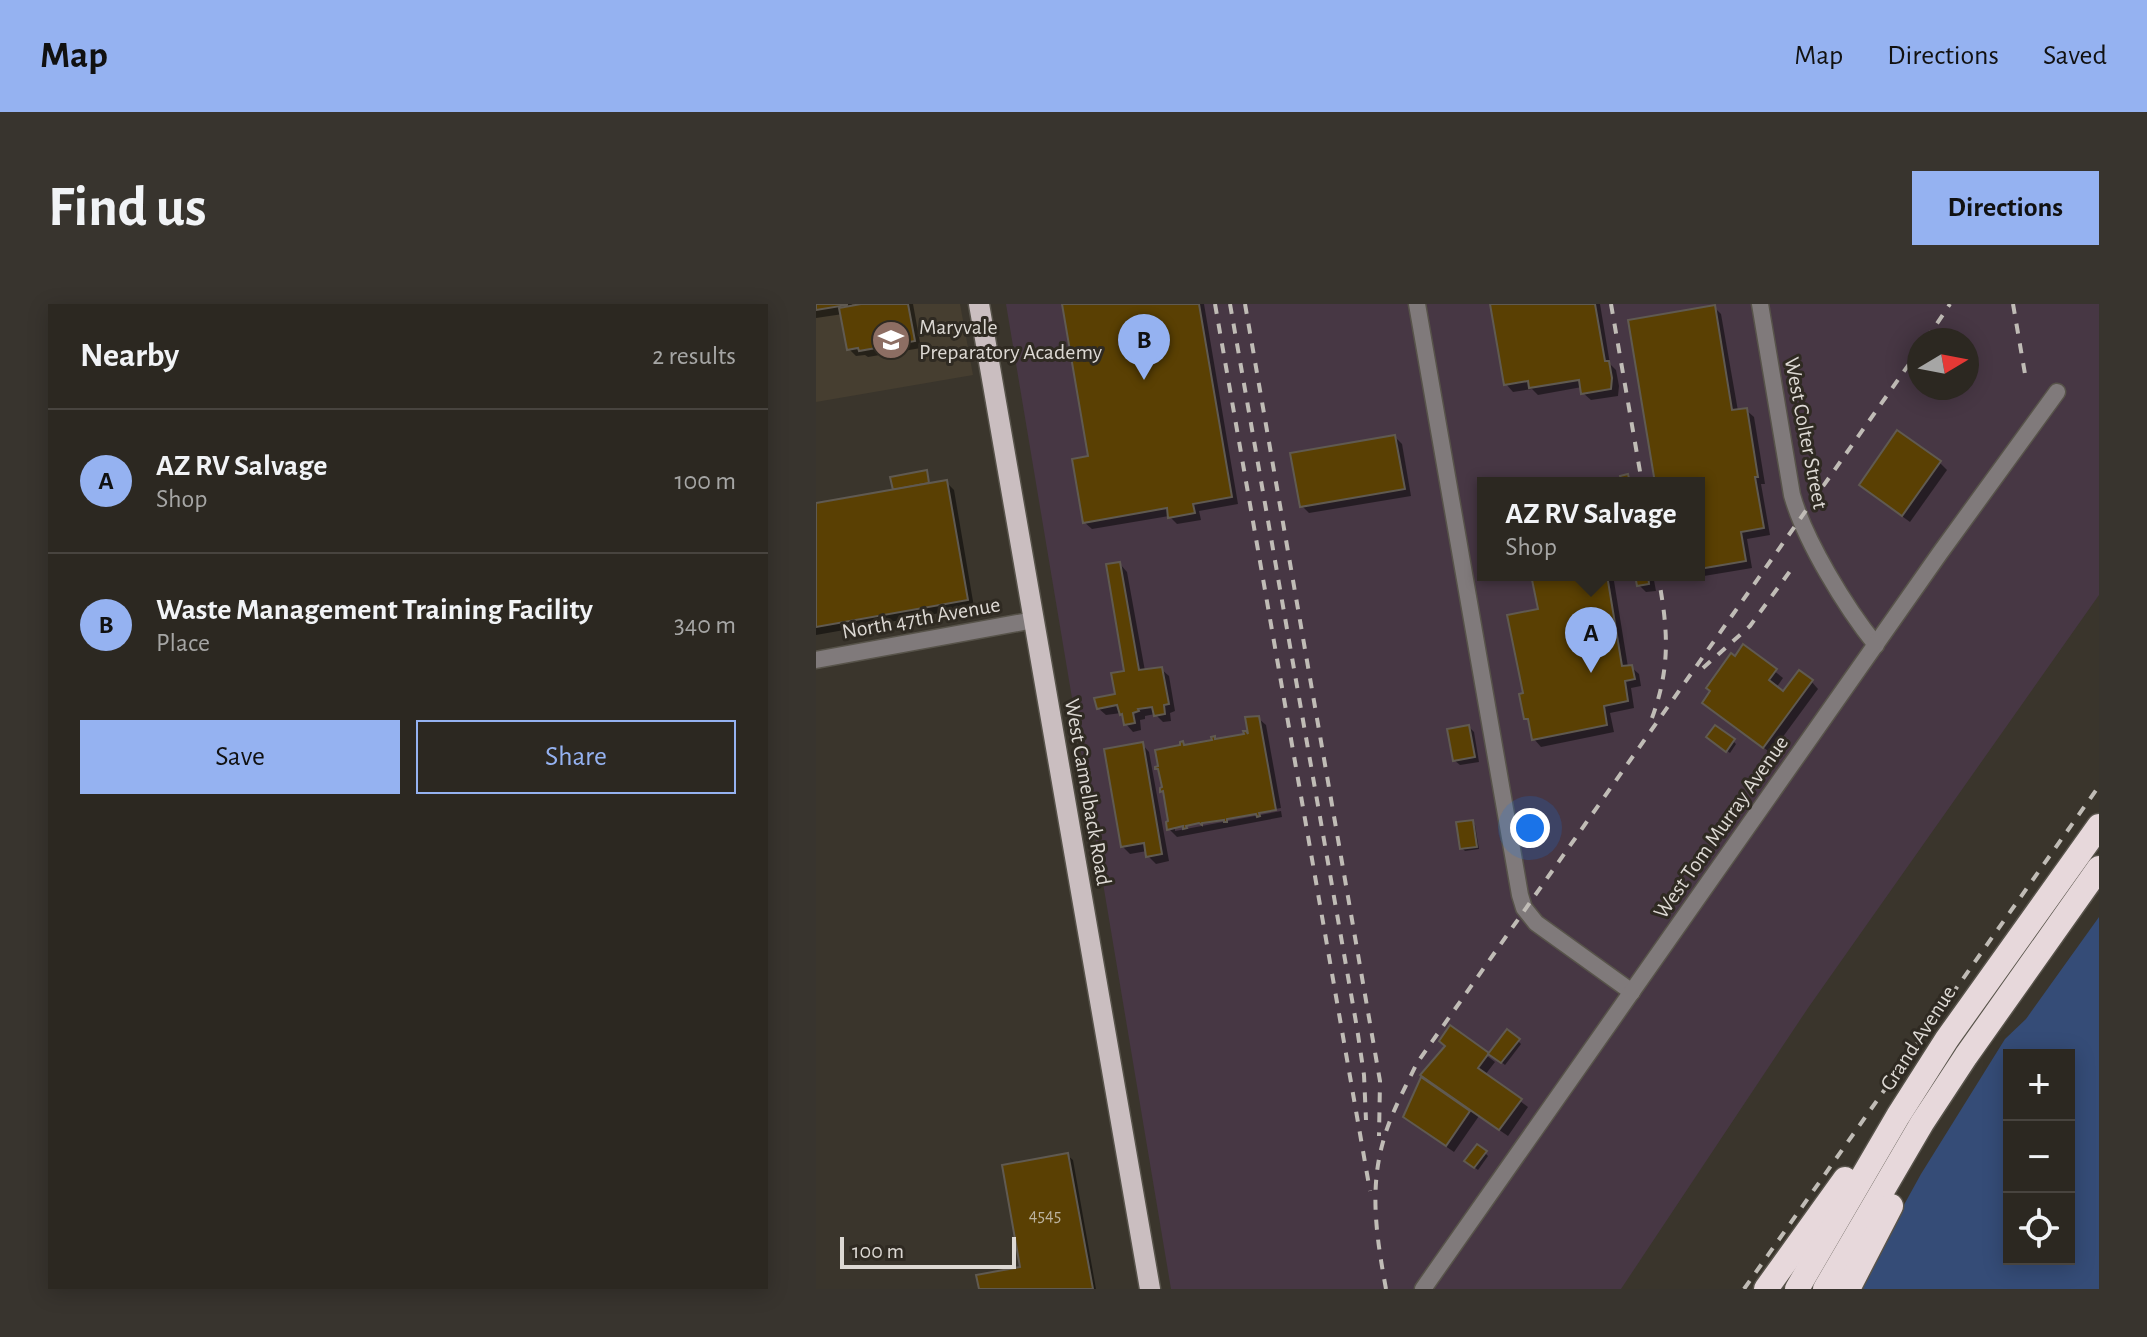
<!DOCTYPE html>
<html lang="en">
<head>
<meta charset="utf-8">
<style>
	:root { --surface:#2c2821; --page:#38342e; --text:#f1f3f6; --muted:#a6a6a5; --line:#48443f; --accent:#95b2f1 }
	body { margin:0; font-family:"Alegreya Sans",sans-serif; background:var(--page); color:var(--text) }
	.controls { position:absolute; right:24px; bottom:24px; display:grid; overflow:hidden; border-radius:0px; box-shadow:0 4px 20px #0003 }
	.controls button { width:72px; height:72px; display:grid; place-items:center; padding:0; border:0; border-bottom:2px solid var(--line); background:var(--surface); color:var(--text); font:40px sans-serif }
	.compass { position:absolute; left:1091px; top:24px; width:72px; height:72px; border-radius:50%; background:var(--surface); box-shadow:0 4px 20px #0003; rotate:80deg }
	.scale { position:absolute; left:24px; bottom:20px; width:176px; box-sizing:border-box; padding-left:8px; border:4px solid #ddd9d4; border-top:0; font-size:22px; line-height:28px; white-space:nowrap; color:#ddd9d4; -webkit-text-stroke:6px #2f2a22; paint-order:stroke }
	.you { position:absolute; left:714px; top:524px; width:28px; height:28px; margin:-20px; border:6px solid #fff; border-radius:50%; background:#1a73e8; box-shadow:0 0 0 12px #1a73e833 }
	.badge { display:grid; place-items:center; width:52px; height:52px; border-radius:50%; background:var(--accent); color:#111; font-size:26px; font-weight:700 }
	.pin { position:absolute; translate:-50% -66px; filter:drop-shadow(0 2px 4px #0008) }
	.pin::after { content:''; position:absolute; top:42px; width:28px; height:24px; background:inherit; clip-path:polygon(0 0,100% 0,50% 100%) }
	.popup { position:absolute; left:661px; top:173px; width:228px; height:104px; box-sizing:border-box; display:grid; place-content:center; border-radius:0px; background:var(--surface); filter:drop-shadow(0 2px 6px #0005); font-size:26px; white-space:nowrap; color:var(--muted) }
	.popup b { font-size:30px; color:var(--text) }
	.popup::after { content:''; position:absolute; left:50%; top:100%; margin-left:-16px; border:16px solid transparent; border-top-color:var(--surface) }
	.list { margin:0; padding:0; list-style:none }
	h2 { display:flex; justify-content:space-between; align-items:center; height:104px; margin:0; padding:0 32px; font-size:34px }
	h2 small { font-size:26px; font-weight:400; color:var(--muted) }
	.list li { display:grid; grid-template-columns:52px 1fr auto; gap:24px; align-items:center; box-sizing:border-box; height:144px; padding:0 32px; border-top:2px solid var(--line) }
	.list b { display:block; font-size:30px; white-space:nowrap }
	.list p { margin:0; font-size:26px; white-space:nowrap; color:var(--muted) }
	.list em { font-size:26px; font-style:normal; color:var(--muted) }
	.actions { display:flex; gap:16px; padding:24px 32px }
	.actions a { flex:1; padding:18px 0; border:2px solid var(--accent); border-radius:0px; text-align:center; font-size:28px; color:var(--accent) }
	.actions .main { background:var(--accent); color:#111 }
	.icon { flex:none; width:44px; height:44px; fill:none; stroke:currentColor; stroke-width:2; stroke-linecap:round; stroke-linejoin:round }
	.map { position:relative; flex:none; width:1283px; height:985px; overflow:hidden; border-radius:0px }
	header { display:flex; align-items:center; gap:48px; box-sizing:border-box; height:112px; padding:0 40px; background:var(--accent); color:#111 }
	header strong { font-size:38px }
	nav { display:flex; gap:44px; margin-inline-start:auto; font-size:28px }
	.intro { display:flex; align-items:center; justify-content:space-between; box-sizing:border-box; height:192px; padding:0 48px }
	h1 { margin:0; font-size:56px }
	.button { padding:20px 36px; border-radius:0px; background:var(--accent); color:#111; font-size:28px; font-weight:700 }
	main { display:flex; gap:48px; padding:0 48px }
	aside { flex:1; background:var(--surface); border-radius:0px; box-shadow:0 4px 20px #0003 }
	.map>svg:first-child { display:block }
	.built { fill:#463e30 }
	.industrial { fill:#473744; fill-rule:evenodd }
	.water { fill:#354c77; fill-rule:evenodd }
	.shadow { fill:#0007 }
	.building { fill:#5a4003; stroke:#605a51; stroke-width:2 }
	.lines { fill:none; stroke-linecap:round; stroke-linejoin:round }
	.minor-casing { stroke:#57534a; stroke-width:19 }
	.major-casing { stroke:#57534a; stroke-width:23 }
	.highway-casing { stroke:#57534a; stroke-width:27 }
	.minor { stroke:#807a7b; stroke-width:16 }
	.major { stroke:#cabec0; stroke-width:20 }
	.highway { stroke:#e7d8db; stroke-width:24 }
	.rail { stroke:#c0bcb6; stroke-width:4; stroke-dasharray:10 10; stroke-linecap:butt }
	.labels { text-anchor:middle; dominant-baseline:central; stroke-width:6; stroke-linejoin:round; paint-order:stroke }
	.number-label { font-size:18px; fill:#bcb3a0 }
	.poi-label { font-size:22px; fill:#ddd9d4; stroke:#2f2a22; text-anchor:start }
	.street-label { font-size:22px; fill:#ddd9d4; stroke:#2f2a22 }
</style>
</head>
<body>
<header>
<strong>Map</strong>
<nav><a>Map</a><a>Directions</a><a>Saved</a></nav>
</header>
<div class="intro"><h1>Find us</h1><a class="button">Directions</a></div>
<main>
<aside>
<h2>Nearby<small>2 results</small></h2>
<ul class="list">
<li><span class="badge">A</span><div><b>AZ RV Salvage</b><p>Shop</p></div><em>100 m</em></li>
<li><span class="badge">B</span><div><b>Waste Management Training Facility</b><p>Place</p></div><em>340 m</em></li>
</ul>
<div class="actions"><a class="main">Save</a><a>Share</a></div>
</aside>
<div class="map">
<svg width="1283" height="985" viewBox="0 0 1283 985">
	<rect width="100%" height="100%" fill="#3a352c"/>
	<path class="built" d="M0,0H144L157,71L0,98Z"/>
	<path class="industrial" d="M190,0H1283V291L992,704L805,985H355ZM1103,36H1151V84H1103ZM667,179H883V271H667Z"/>
	<path class="water" d="M1283,613V985H1047L1073,928L1105,870L1189,735L1210,715ZM1193,751H1253V955H1193Z"/>
	<g class="shadow">
		<path d="M0,0H36L37,3L53,0H97L105,44L52,53L49,51L40,52L33,45L27,10L0,14Z"/>
		<path d="M248,0H388L422,200L383,207L385,216L361,220L353,212L276,225L268,218L275,153Z"/>
		<path d="M676,0H784L794,60L800,66L803,82L802,92L775,96L767,89L766,83L722,91L716,85L697,88L690,80Z"/>
		<path d="M898,3L905,10L922,107L930,106L938,113L949,180H945L954,231L931,235L936,264L864,276L858,271H883V179H841Z"/>
		<path d="M579,133L586,140L595,192L493,209L486,202Z"/>
		<path d="M1124,159L1131,166L1094,218L1053,188Z"/>
		<path d="M111,169L113,181L130,178L138,186L158,303L0,331V201L79,187Z"/>
		<path d="M304,260L311,268L329,367L345,365L353,372L359,407L354,409L355,417L347,418L339,410L329,412V415L324,416L325,426L317,428L310,420L309,413L305,409L290,411L282,404L301,391L310,369Z"/>
		<path d="M723,271H797L812,363H815L823,370L825,382L815,384L818,404L794,409L798,428L725,443L718,435L714,418L710,414L709,391L724,307Z"/>
		<path d="M809,271H837L840,287L830,288L823,281L822,276L815,277Z"/>
		<path d="M928,343L967,374L960,384L968,390L995,377L1002,385L955,449L896,406L919,355Z"/>
		<path d="M442,414L450,421L465,504L359,523V527L465,507L466,513L361,533L353,525L350,491L346,487L430,432V429H434Z"/>
		<path d="M653,423L658,428L663,458L644,461L638,456Z"/>
		<path d="M896,436L917,437L920,440L914,449Z"/>
		<path d="M326,440L333,448L353,557L340,560L332,552L331,547L314,550L306,542Z"/>
		<path d="M656,518L659,521L663,545L649,547L646,544Z"/>
		<path d="M635,724L679,758L669,771L712,803L692,832L663,812L638,848L597,820L590,812L608,772L631,742Z"/>
		<path d="M702,737L705,740L689,761L675,750Z"/>
		<path d="M669,849L672,852L662,866L654,860Z"/>
		<path d="M251,851L257,856L280,985H165L206,965Z"/>
	</g>
	<g class="building">
		<path d="M0,0H31V1L0,6Z"/>
		<path d="M45,0H92L99,37L43,47L42,44L31,46L23,4Z"/>
		<path d="M246,0H383L416,193L377,200L379,209L352,214L351,204L267,219L256,155L272,152Z"/>
		<path d="M674,0H779L789,57H793L796,74L795,85L765,90L763,76L713,84L712,77L688,81Z"/>
		<path d="M899,1L916,106L931,104L942,173H939L948,224L925,228L930,257L883,265V179H839L812,16Z"/>
		<path d="M1081,126L1125,157L1086,212L1043,181Z"/>
		<path d="M579,131L589,185L484,203L474,149Z"/>
		<path d="M111,166L113,179L77,186L74,173Z"/>
		<path d="M812,170L814,179H806L804,172Z"/>
		<path d="M131,176L152,296L0,323V199Z"/>
		<path d="M304,258L323,366L346,363L353,400L348,401L349,410L338,412L336,403L322,405L323,407L317,409L319,419L308,421L306,410L304,411L301,401L281,405L278,394L299,390L295,369L308,367L290,260Z"/>
		<path d="M715,271H791L806,362L816,361L819,375L809,377L812,397L788,402L791,421L716,436L712,415H708L703,390L707,389L691,311L722,305Z"/>
		<path d="M819,271H832L833,280L821,282Z"/>
		<path d="M927,340L961,365L953,376L967,387L983,366L997,376L947,444L886,399L894,387L890,384L915,349L919,352Z"/>
		<path d="M443,412L460,506L443,509L444,512L441,513L440,510L411,515V518H408V516L386,519V521L383,519L370,522L371,524L367,525V522L351,526L350,518L352,517L347,487L344,488V484L346,483L342,465H339V463L342,462L339,446L364,441V438L367,437L368,441L396,436L395,433L399,432V435L428,430L427,427H430L432,430L429,413Z"/>
		<path d="M653,421L659,453L637,457L631,425Z"/>
		<path d="M899,421L919,435L910,448L890,433Z"/>
		<path d="M327,438L346,550L330,553L328,539L305,543L288,445Z"/>
		<path d="M657,516L661,543L644,545L640,518Z"/>
		<path d="M634,721L673,749L662,764L706,795L683,826L604,771L629,742L623,737Z"/>
		<path d="M691,725L704,735L685,759L672,750Z"/>
		<path d="M605,773L654,807L630,842L587,813Z"/>
		<path d="M661,840L671,847L658,864L648,857Z"/>
		<path d="M252,849L277,985H163L160,971L204,963L186,861Z"/>
	</g>
	<g class="lines">
		<defs>
			<g id="minor">
				<path d="M601,0L704,591L708,604L720,619L816,688"/>
				<path d="M944,0L976,191C989,237 1030,304 1060,341"/>
				<path d="M0,356L218,316"/>
				<path d="M607,985L1124,249L1241,88"/>
			</g>
			<path id="major" d="M163,0L334,985"/>
			<g id="highway">
				<path d="M950,985L1029,875"/>
				<path d="M981,985L1082,812L1131,735L1283,522"/>
				<path d="M1009,985L1106,819L1150,752L1283,564"/>
				<path d="M1032,985L1075,902"/>
			</g>
		</defs>
		<use href="#minor" class="minor-casing"/>
		<use href="#major" class="major-casing"/>
		<use href="#highway" class="highway-casing"/>
		<use href="#minor" class="minor"/>
		<use href="#major" class="major"/>
		<use href="#highway" class="highway"/>
		<g class="rail">
			<path d="M399,0L554,887"/>
			<path d="M414,0L541,724L548,771L550,816"/>
			<path d="M429,0L564,777L563,832"/>
			<path d="M795,0L826,179"/>
			<path d="M1197,0L1209,70"/>
			<path d="M1110,36L1134,0"/>
			<path d="M887,364L934,322L977,263"/>
			<path d="M836,414C855,362 852,325 842,271"/>
			<path d="M570,985C561,936 553,887 567,838C574,811 589,784 601,759L1103,46"/>
			<path d="M928,985L1283,482"/>
		</g>
	</g>
	<defs>
		<symbol id="school-disc" viewBox="-11 -11 22 22"><circle r="9.5" fill="#8d6e63" stroke="#2f2a22"/><path d="M0-5L7-2L0 1L-7-2ZM-4 1L0 2.5L4 1V4Q0 6-4 4Z" fill="#fff"/></symbol>
	</defs>
	<g fill-rule="evenodd">
		<use href="#school-disc" x="53" y="14" width="44" height="44"/>
	</g>
	<g class="labels">
		<g class="number-label">
			<text x="229" y="912">4545</text>
		</g>
		<g class="poi-label">
			<text x="103" y="23">Maryvale<tspan x="103" dy="25">Preparatory Academy</tspan></text>
		</g>
		<g class="street-label">
			<text transform="translate(990 129) rotate(79)">West Colter Street</text>
			<text transform="translate(105 314) rotate(-10)">North 47th Avenue</text>
			<text transform="translate(272 488) rotate(80)">West Camelback Road</text>
			<text transform="translate(905 523) rotate(-55)">West Tom Murray Avenue</text>
			<text transform="translate(1102 734) rotate(-57)">Grand Avenue</text>
		</g>
	</g>
</svg>
<div class="controls">
<button>+</button>
<button>−</button>
<button><svg class="icon" aria-label="locate" viewBox="0 0 24 24"><circle cx="12" cy="12" r="6"/><path d="M12 2v4M12 18v4M2 12h4M18 12h4"/></svg></button>
</div>
<svg class="compass" viewBox="-18 -18 36 36"><path d="M0-13l5 13h-10z" fill="#e53935"/><path d="M0 13l5-13h-10z" fill="#a6a6a5"/></svg>
<div class="scale">100 m</div>
<div class="you"></div>
<div class="pin badge" style="left:775px;top:369px">A</div>
<div class="popup"><b>AZ RV Salvage</b>Shop</div>
<div class="pin badge" style="left:328px;top:76px">B</div>
</div>
</main>
</body>
</html>
